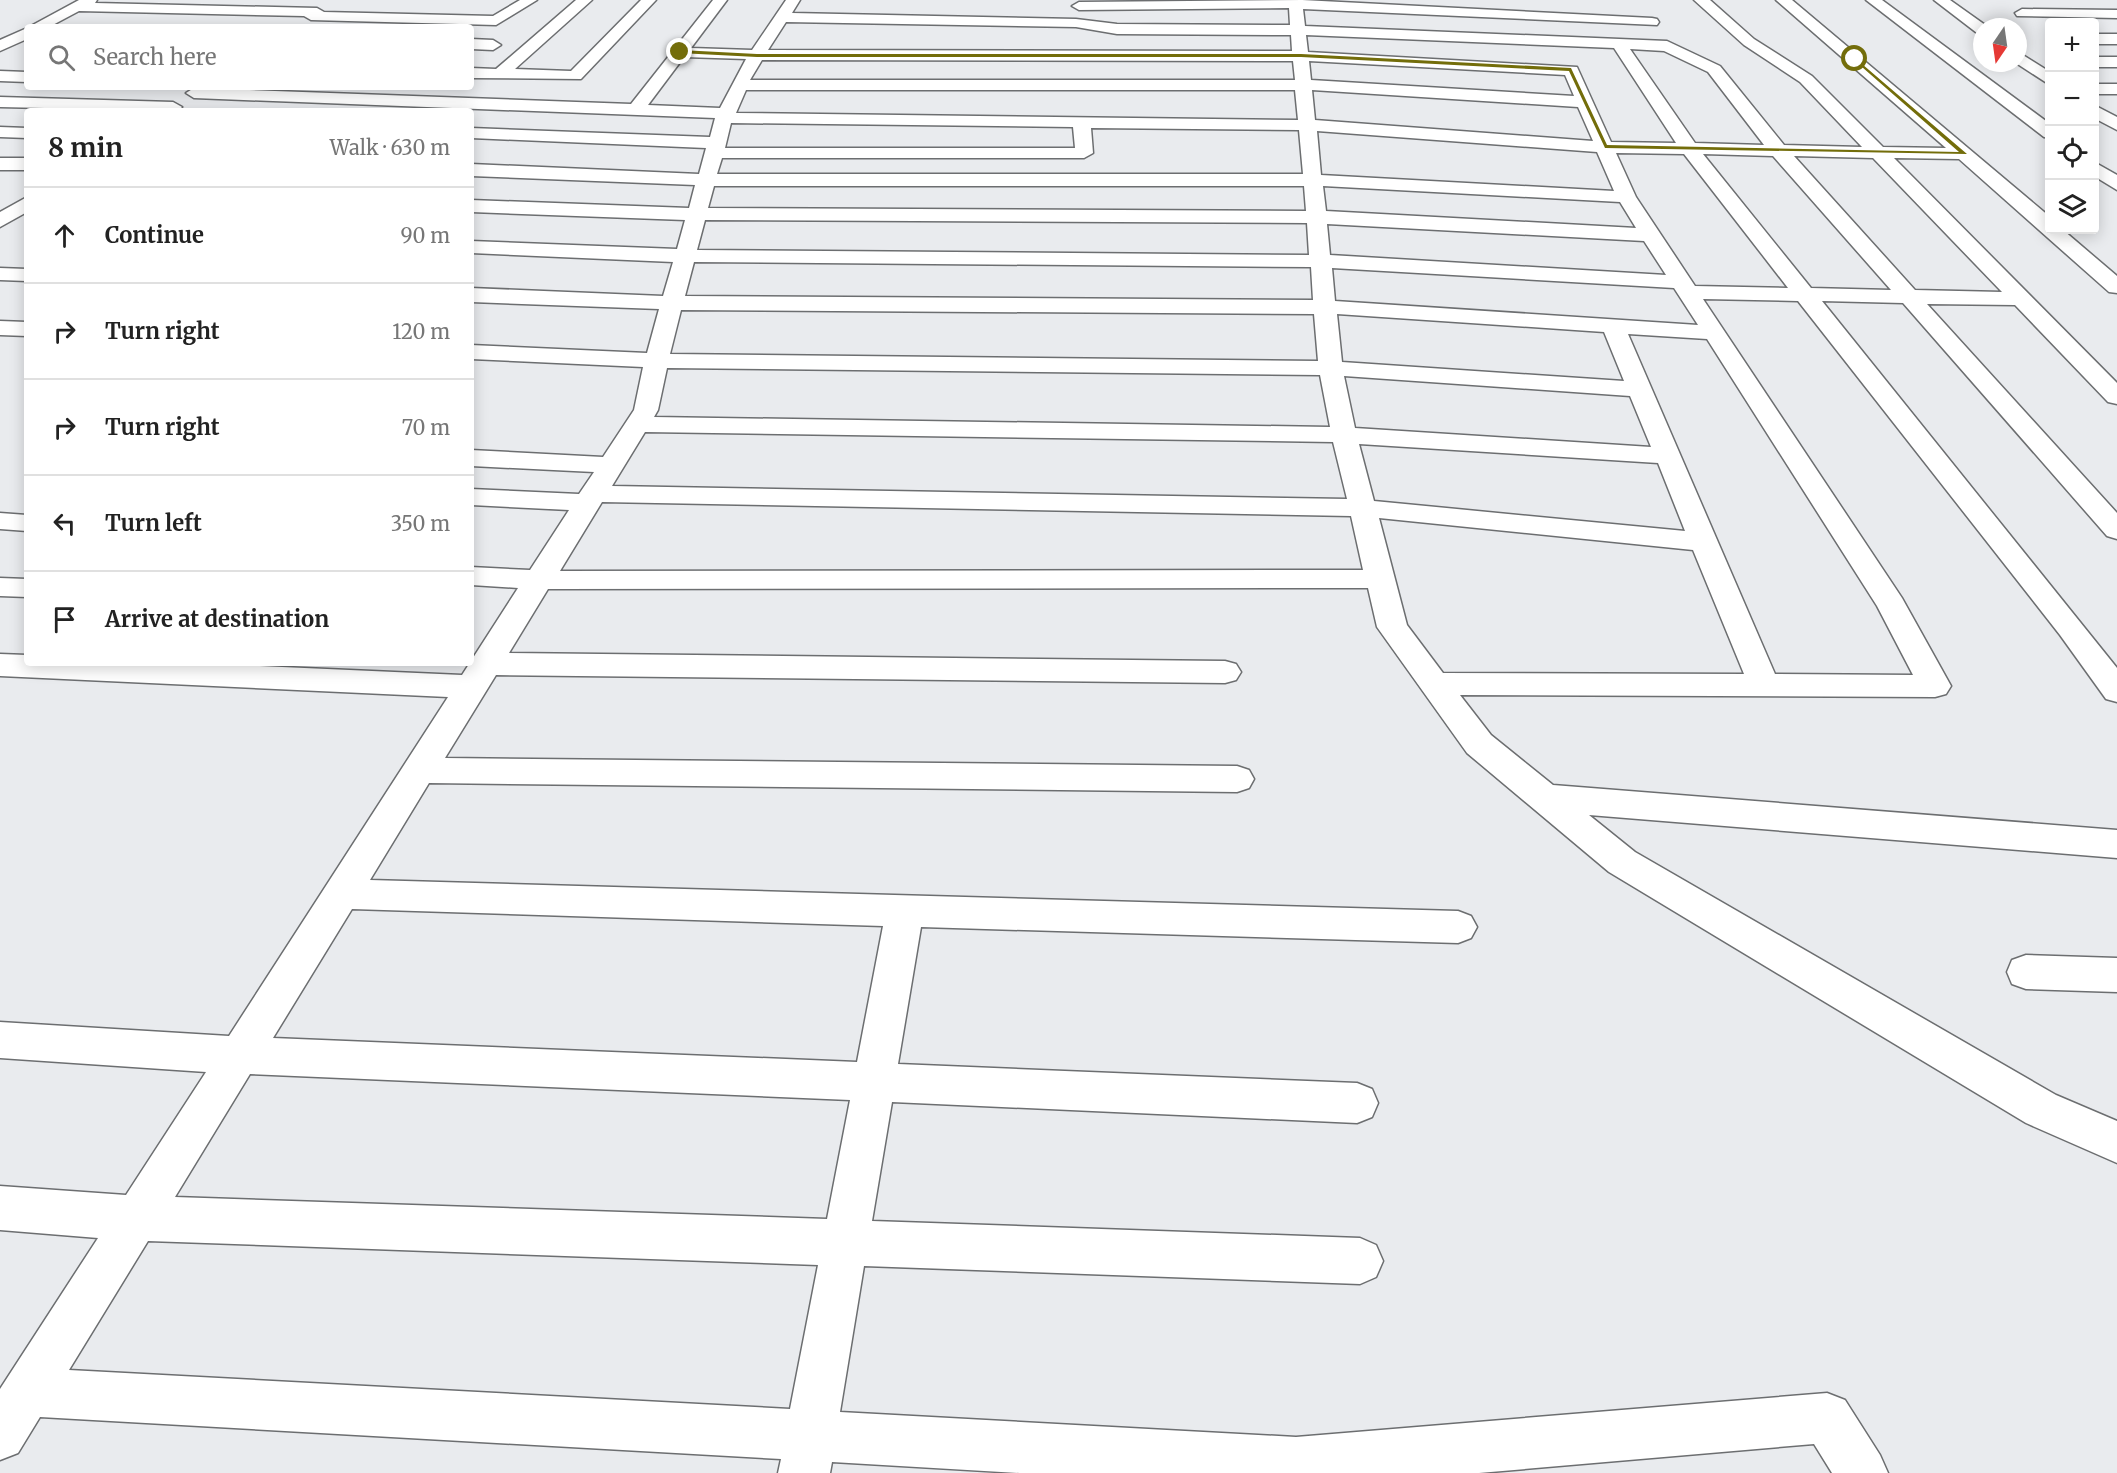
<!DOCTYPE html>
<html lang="en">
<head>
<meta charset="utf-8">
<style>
	:root { --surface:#fff; --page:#f6f6f6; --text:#222; --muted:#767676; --line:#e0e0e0 }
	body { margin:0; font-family:Merriweather,serif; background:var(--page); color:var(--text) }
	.controls { position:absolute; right:18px; top:18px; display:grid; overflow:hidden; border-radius:6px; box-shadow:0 3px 15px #0003 }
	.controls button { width:54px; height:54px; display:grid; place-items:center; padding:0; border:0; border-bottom:2px solid var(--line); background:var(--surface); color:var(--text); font:30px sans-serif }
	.compass { position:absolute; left:1973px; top:18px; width:54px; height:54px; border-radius:50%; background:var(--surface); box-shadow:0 3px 15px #0003; rotate:193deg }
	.stop { position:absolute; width:18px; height:18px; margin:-14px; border:4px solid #736d0a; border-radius:50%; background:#fff }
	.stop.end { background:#736d0a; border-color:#fff; box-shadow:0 2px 6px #0008 }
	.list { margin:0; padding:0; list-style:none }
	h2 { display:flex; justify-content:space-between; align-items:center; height:78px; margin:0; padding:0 24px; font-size:26px }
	h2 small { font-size:20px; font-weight:400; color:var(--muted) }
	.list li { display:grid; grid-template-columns:39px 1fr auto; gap:18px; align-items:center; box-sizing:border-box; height:96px; padding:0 24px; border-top:2px solid var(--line) }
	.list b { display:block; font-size:22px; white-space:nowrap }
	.list em { font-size:20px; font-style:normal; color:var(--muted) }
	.icon { flex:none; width:33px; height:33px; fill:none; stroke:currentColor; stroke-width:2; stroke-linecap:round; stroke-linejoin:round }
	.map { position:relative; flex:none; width:2117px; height:1473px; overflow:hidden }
	.search { position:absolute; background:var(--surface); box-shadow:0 3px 15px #0003; left:24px; top:24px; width:450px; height:66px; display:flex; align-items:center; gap:15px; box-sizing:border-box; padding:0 21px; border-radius:6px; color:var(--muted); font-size:22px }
	.panel { position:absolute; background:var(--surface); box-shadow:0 3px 15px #0003; left:24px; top:108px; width:450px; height:558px; border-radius:6px }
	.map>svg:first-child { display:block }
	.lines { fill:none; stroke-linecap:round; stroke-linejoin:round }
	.street-casing { stroke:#6c6e70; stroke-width:3 }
	.street { fill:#fff; fill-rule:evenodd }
	.route { fill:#736d0a }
</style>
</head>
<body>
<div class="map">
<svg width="2117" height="1473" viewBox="0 0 2117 1473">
	<rect width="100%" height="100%" fill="#e9ebee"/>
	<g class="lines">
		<defs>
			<g id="street">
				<path d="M79,0H97L95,3L317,8L324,12L493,16L520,0H537L496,25L311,20L304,16L79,11L49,27H29Z"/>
				<path d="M576,0H592L515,69L571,71L641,0H656L581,79L471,78V68L496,69Z"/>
				<path d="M713,0H727L691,48L752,50L786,0H800L792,13L1076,19L1117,24L1290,25L1289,8L1079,10L1072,6L1079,2L1302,0L1652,18L1657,19L1659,22L1657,25L1303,9L1305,26L1667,41L1720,66L1784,145L1862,147L1800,82L1744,45L1694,0H1710L1754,39L1812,76L1883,147L1946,148L1776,0H1792L2050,217V230H2063L2117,276V293L2109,292L1959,159L1894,158L2117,383V404L2108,402L2015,305L1927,304L2117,513V539L2107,536L1903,303L1822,301L2117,668V702L2106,699L2060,635L1798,301L1703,299L1902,598L1951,686L1946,694L1935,697L1460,695L1491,735L1553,785L2117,830V858L1589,815L1635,852L2056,1095L2117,1121V1163L2026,1123L1609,872L1467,753L1377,627L1368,588L548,589L509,653L1225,661L1236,664L1241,672L1236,680L1225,683L496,675L445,758L1237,766L1249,770L1254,779L1249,788L1237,792L429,783L370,880L1458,911L1471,916L1477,927L1471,938L1458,943L921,927L898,1064L1357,1083L1372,1089L1378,1103L1372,1117L1357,1123L892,1102L872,1221L1360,1238L1376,1245L1383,1261L1376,1277L1360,1284L864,1266L840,1412L1296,1437L1827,1393L1845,1400L1880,1455L1888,1473H1832L1814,1444L1479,1473H1020L832,1462L830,1473H778L781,1459L40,1417L18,1453L0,1460V1389L98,1238L0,1230V1186L126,1195L206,1072L0,1058V1022L229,1036L448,697L0,676V654L27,655V663H192L462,675L518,588L471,585V567L530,570L569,510L471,505V489L579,494L594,472L471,466V450L603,457L634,410L643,367L471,359V345L647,353L659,309L471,302V288L663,296L673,262L471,253V241L677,249L685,220L471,212V200L689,208L695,185L471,176V164L699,174L706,148L471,138V128L710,137L715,118L194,98L186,93L194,88L631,104ZM786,22L1076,27L1117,34L1291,35L1292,51L768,50ZM1306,35L1614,48L1676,143L1611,142L1577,67L1308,52ZM1630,49L1664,51L1708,72L1764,145L1695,143ZM684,57L746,59L720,108L648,105ZM762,60L1293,61L1295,80H750ZM1309,61L1565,75L1574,96L1311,80ZM746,90H1295L1298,120L736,113ZM1312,90L1578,107L1593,141L1315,120ZM731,123L1073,127L1075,148H725ZM1091,128L1299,130L1303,174H717L722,158H1084L1093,153ZM1317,131L1597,152L1614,191L1321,175ZM1616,153L1684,154L1788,288L1695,286L1636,197ZM1703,154L1773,156L1891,290L1811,288ZM1794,156L1873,158L2002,292L1915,290ZM714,186H1304L1306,211L708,208ZM1323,186L1620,202L1636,228L1326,211ZM705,220L1307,223L1309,255L697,250ZM1327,224L1644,241L1666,275L1330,255ZM694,262L1311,267L1313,300L685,296ZM1332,268L1674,288L1698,325L1335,301ZM681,310L1314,314L1318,361L670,354ZM1337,314L1604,332L1624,381L1342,362ZM1628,334L1707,339L1877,606L1913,675L1775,674ZM667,368L1320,375L1330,427L654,417L658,410ZM1344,376L1630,396L1651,447L1355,428ZM645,432L1333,442L1347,499L612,486ZM1359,444L1658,463L1685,531L1374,501ZM602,502L1351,516L1363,570L560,571ZM1379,518L1693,550L1744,674L1443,673L1407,625ZM352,909L883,926L857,1062L273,1038ZM250,1074L850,1100L827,1219L175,1197ZM148,1241L818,1265L790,1409L69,1370Z"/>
				<path d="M1866,0H1882L2050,124V138L2044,137Z"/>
				<path d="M1934,0H1950L1988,27H1982V35L1977,33Z"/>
				<path d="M2022,9L2117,10V18L2017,16L2015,13Z"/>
				<path d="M27,28V39L0,51V40Z"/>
				<rect x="2094" y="34" width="23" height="10"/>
				<path d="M471,39L493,40L501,45L493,50L471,49Z"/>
				<path d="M2018,52L2050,72V85L2016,63Z"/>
				<rect x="2094" y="57" width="23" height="10"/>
				<path d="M0,71L27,72V82L0,81Z"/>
				<rect x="2094" y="84" width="23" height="10"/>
				<path d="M0,97L173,102L182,107L178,111L0,107Z"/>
				<path d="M2094,105L2117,117V130L2094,118Z"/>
				<path d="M0,127L27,128V138L0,137Z"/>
				<rect x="0" y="158" width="27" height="12"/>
				<path d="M2094,162L2117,175V190L2094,176Z"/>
				<path d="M27,197V212L0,227V212Z"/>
				<path d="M0,268L27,269V281L0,280Z"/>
				<path d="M0,321L27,322V336L0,335Z"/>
				<path d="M0,513L27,515V531L0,529Z"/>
				<path d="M0,578L27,579V597L0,596Z"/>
				<path d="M2026,955L2117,958V992L2026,989L2012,984L2007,972L2012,960Z"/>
			</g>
		</defs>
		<use href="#street" class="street-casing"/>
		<use href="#street" class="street"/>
	</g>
	<path class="route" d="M680,50L757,54H1301L1571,68L1607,145L1959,152L1854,60L1855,58L1967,154L1605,148L1569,71L1301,57H757L679,53Z"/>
</svg>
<div class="controls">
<button>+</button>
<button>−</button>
<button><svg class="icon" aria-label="locate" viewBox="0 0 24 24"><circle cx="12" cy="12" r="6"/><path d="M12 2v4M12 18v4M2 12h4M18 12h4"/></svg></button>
<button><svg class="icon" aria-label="layers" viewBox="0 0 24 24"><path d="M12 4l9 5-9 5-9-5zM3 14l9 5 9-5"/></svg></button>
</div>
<svg class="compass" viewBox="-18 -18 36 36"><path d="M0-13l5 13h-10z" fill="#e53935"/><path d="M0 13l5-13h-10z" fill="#767676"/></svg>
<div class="stop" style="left:1855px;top:59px"></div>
<div class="stop end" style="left:680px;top:52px"></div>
<div class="search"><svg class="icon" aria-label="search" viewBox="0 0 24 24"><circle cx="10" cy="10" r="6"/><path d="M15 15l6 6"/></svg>Search here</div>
<section class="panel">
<h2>8 min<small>Walk · 630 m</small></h2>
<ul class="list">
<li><svg class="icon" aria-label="ahead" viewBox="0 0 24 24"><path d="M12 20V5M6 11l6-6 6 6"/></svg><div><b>Continue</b></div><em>90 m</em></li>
<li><svg class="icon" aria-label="right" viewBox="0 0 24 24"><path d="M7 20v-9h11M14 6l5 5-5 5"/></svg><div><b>Turn right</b></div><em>120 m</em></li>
<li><svg class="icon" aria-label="right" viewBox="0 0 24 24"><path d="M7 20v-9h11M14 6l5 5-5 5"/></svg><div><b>Turn right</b></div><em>70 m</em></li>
<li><svg class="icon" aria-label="left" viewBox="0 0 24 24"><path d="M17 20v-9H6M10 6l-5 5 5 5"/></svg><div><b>Turn left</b></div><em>350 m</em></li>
<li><svg class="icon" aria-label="arrive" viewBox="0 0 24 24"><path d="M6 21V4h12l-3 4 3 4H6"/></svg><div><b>Arrive at destination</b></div></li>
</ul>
</section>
</div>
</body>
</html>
